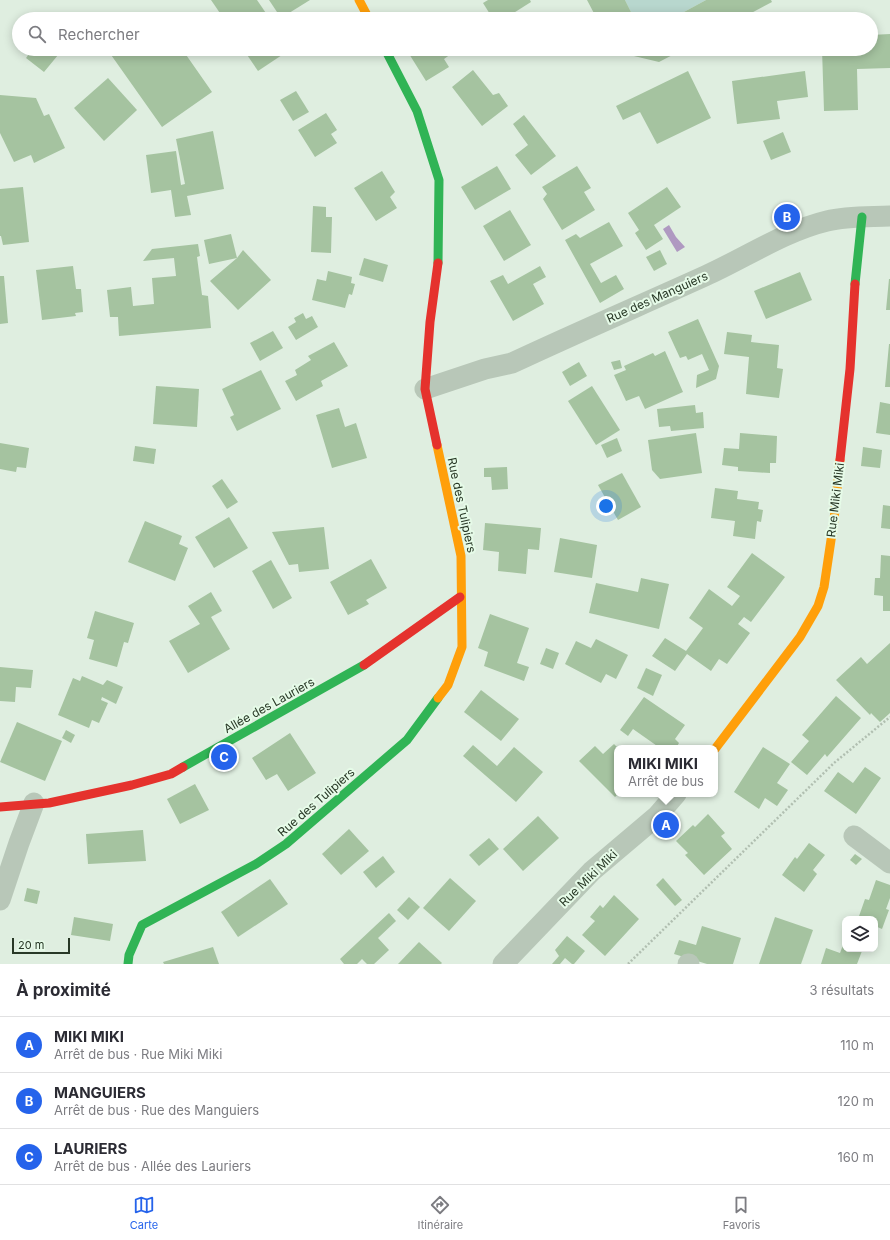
<!DOCTYPE html>
<html lang="fr">
<head>
<meta charset="utf-8">
<style>
	:root { --surface:#fff; --page:#f7f7f7; --text:#2b2b33; --muted:#7c7c81; --line:#e1e1e2; --accent:#2563eb }
	body { margin:0; font-family:Inter,sans-serif; background:var(--page); color:var(--text) }
	.controls { position:absolute; right:12px; bottom:12px; display:grid; overflow:hidden; border-radius:8px; box-shadow:0 2px 10px #0003 }
	.controls button { width:36px; height:36px; display:grid; place-items:center; padding:0; border:0; border-bottom:1px solid var(--line); background:var(--surface); color:var(--text); font:20px sans-serif }
	.scale { position:absolute; left:12px; bottom:10px; width:58px; box-sizing:border-box; padding-left:4px; border:2px solid #283826; border-top:0; font-size:11px; line-height:14px; white-space:nowrap; color:#283826; -webkit-text-stroke:3px #e6fbe8; paint-order:stroke }
	.you { position:absolute; left:606px; top:506px; width:14px; height:14px; margin:-10px; border:3px solid #fff; border-radius:50%; background:#1a73e8; box-shadow:0 0 0 6px #1a73e833 }
	.badge { display:grid; place-items:center; width:26px; height:26px; border-radius:50%; background:var(--accent); color:#fff; font-size:13px; font-weight:700 }
	.pin { position:absolute; translate:-50% -50%; border:2px solid #fff; box-shadow:0 1px 4px #0006 }
	.popup { position:absolute; left:614px; top:745px; width:104px; height:52px; box-sizing:border-box; display:grid; place-content:center; border-radius:8px; background:var(--surface); filter:drop-shadow(0 1px 3px #0005); font-size:13px; white-space:nowrap; color:var(--muted) }
	.popup b { font-size:15px; color:var(--text) }
	.popup::after { content:''; position:absolute; left:50%; top:100%; margin-left:-8px; border:8px solid transparent; border-top-color:var(--surface) }
	.list { margin:0; padding:0; list-style:none }
	h2 { display:flex; justify-content:space-between; align-items:center; height:52px; margin:0; padding:0 16px; font-size:17px }
	h2 small { font-size:13px; font-weight:400; color:var(--muted) }
	.list li { display:grid; grid-template-columns:26px 1fr auto; gap:12px; align-items:center; box-sizing:border-box; height:56px; padding:0 16px; border-top:1px solid var(--line) }
	.list b { display:block; font-size:15px; white-space:nowrap }
	.list p { margin:0; font-size:13px; white-space:nowrap; color:var(--muted) }
	.list em { font-size:13px; font-style:normal; color:var(--muted) }
	.icon { flex:none; width:22px; height:22px; fill:none; stroke:currentColor; stroke-width:2; stroke-linecap:round; stroke-linejoin:round }
	.map { position:relative; flex:none; width:890px; height:964px; overflow:hidden }
	.search { position:absolute; background:var(--surface); box-shadow:0 2px 10px #0003; left:12px; right:12px; top:12px; height:44px; display:flex; align-items:center; gap:10px; box-sizing:border-box; padding:0 14px; border-radius:22px; color:var(--muted); font-size:15px }
	.sheet { height:220px; background:var(--surface) }
	nav { display:flex; justify-content:space-around; align-items:center; box-sizing:border-box; height:56px; border-top:1px solid var(--line); background:var(--surface); font-size:11px; color:var(--muted) }
	nav a { display:grid; justify-items:center; gap:2px }
	nav .on { color:var(--accent) }
	.map>svg:first-child { display:block }
	.green { fill:#b8d7ce }
	.water { fill:#af99c1 }
	.building { fill:#a5c3a0 }
	.lines { fill:none; stroke-linecap:round; stroke-linejoin:round }
	.path { stroke:#b1bfb1; stroke-width:2.5; stroke-dasharray:2 2; stroke-linecap:butt }
	.street { stroke:#b8c7b8; stroke-width:21 }
	.fast { stroke:#30b455; stroke-width:9 }
	.slow { stroke:#ff9f0a; stroke-width:9 }
	.jam { stroke:#e5322d; stroke-width:9 }
	.labels { text-anchor:middle; dominant-baseline:central; stroke-width:4; stroke-linejoin:round; paint-order:stroke }
	.street-label { font-size:12px; fill:#283826; stroke:#e6fbe8 }
</style>
</head>
<body>
<div class="map">
<svg width="890" height="964" viewBox="0 0 890 964">
	<rect width="100%" height="100%" fill="#dfeee0"/>
	<path class="green" d="M625,0H706L671,19H641L633,16Z"/>
	<path class="water" d="M669,225L676,237L685,247L677,252L663,229Z"/>
	<g class="building">
		<path d="M211,0H257L270,19H224Z"/>
		<path d="M269,0H310L281,18Z"/>
		<path d="M488,0H530L531,2L504,19H493L483,3Z"/>
		<path d="M587,0H625L633,16L641,19H597Z"/>
		<path d="M706,0H771L772,2L740,19H671Z"/>
		<path d="M890,34V68L857,69L858,110L824,111L822,49H871V35Z"/>
		<path d="M22,49H63L44,72L26,58L29,54Z"/>
		<path d="M114,49H141L143,52L147,49H182L212,92L162,127L109,52Z"/>
		<path d="M243,49H283L285,53L258,71Z"/>
		<path d="M406,49H448L451,54L444,59L449,67L426,81Z"/>
		<path d="M612,49H684L659,62L613,51Z"/>
		<path d="M473,70L493,95L499,93L508,106L482,126L452,87Z"/>
		<path d="M688,71L711,118L657,144L640,112L623,120L616,106Z"/>
		<path d="M805,71L808,97L777,101L780,119L737,124L732,81Z"/>
		<path d="M108,78L137,110L104,141L74,108Z"/>
		<path d="M296,91L309,112L293,121L280,100Z"/>
		<path d="M0,95L36,98L44,116L49,114L65,148L34,163L31,155L14,162L0,133Z"/>
		<path d="M326,113L337,130L331,134L337,143L315,157L298,130Z"/>
		<path d="M524,115L556,156L531,175L515,155L528,145L513,124Z"/>
		<path d="M213,131L224,189L187,196L191,215L175,217L171,190L151,193L146,155L176,151L181,185L185,184L176,139Z"/>
		<path d="M783,132L791,152L771,160L763,141Z"/>
		<path d="M497,166L511,189L475,210L461,187Z"/>
		<path d="M577,166L591,188L584,192L595,210L562,230L543,199L547,194L542,187Z"/>
		<path d="M382,171L395,192L390,197L397,208L376,221L354,188Z"/>
		<path d="M23,187L29,242L3,245L1,236H0V189Z"/>
		<path d="M667,187L681,207L654,225L663,239L646,250L635,233L639,230L628,213Z"/>
		<path d="M313,206L326,207V217H332L331,253L311,252Z"/>
		<path d="M510,210L531,245L504,261L483,226Z"/>
		<path d="M609,222L623,246L590,264L601,283L616,275L624,289L600,303L565,240L576,234L580,238Z"/>
		<path d="M231,234L237,258L209,264L204,240Z"/>
		<path d="M198,244L200,256L197,257L202,295L208,296L211,328L119,336L118,317H110L107,290L131,287L133,306L154,304L152,278L176,276L174,258L143,261L152,249Z"/>
		<path d="M243,250L271,280L238,310L210,281L237,258Z"/>
		<path d="M660,250L667,264L654,271L646,257Z"/>
		<path d="M364,258L388,265L383,282L359,275Z"/>
		<path d="M73,266L76,289H81L83,312L75,313L76,316L42,320L36,270Z"/>
		<path d="M540,266L546,277L533,284L544,304L513,321L490,281L503,275L508,284Z"/>
		<path d="M328,271L352,277L351,283L355,284L352,295L349,294L345,308L312,300L317,279L326,281Z"/>
		<path d="M800,272L812,300L766,319L754,291Z"/>
		<path d="M0,276H4L8,323L0,324Z"/>
		<path d="M889,279H890V310H886Z"/>
		<path d="M303,313L306,319L312,316L318,327L296,340L288,327L296,322L294,318Z"/>
		<path d="M698,319L719,366L716,379L696,388L697,375L709,370L702,354L688,360L686,356L680,358L668,332Z"/>
		<path d="M273,331L283,348L260,361L250,343Z"/>
		<path d="M727,332L752,335L751,342L779,345L777,368L783,369L779,398L746,394L749,357L724,354Z"/>
		<path d="M334,342L348,366L321,381L323,386L296,401L285,381L297,375L295,370L311,360L308,356Z"/>
		<path d="M889,344H890V387H885Z"/>
		<path d="M665,351L683,392L645,409L639,396L626,401L614,375L626,370L624,366L653,353L655,356Z"/>
		<path d="M620,360L622,368L614,370L611,362Z"/>
		<path d="M579,362L587,376L570,386L562,372Z"/>
		<path d="M261,370L281,409L237,431L230,417L234,415L222,389Z"/>
		<path d="M156,386L199,389L197,427L153,424Z"/>
		<path d="M592,386L620,430L596,445L568,401Z"/>
		<path d="M880,402L890,404V435L876,433Z"/>
		<path d="M695,405L696,413L703,412L704,428L671,431L670,426L659,427L657,409Z"/>
		<path d="M339,408L345,427L356,423L367,458L332,468L316,415Z"/>
		<path d="M696,433L702,473L660,479L652,470L648,440Z"/>
		<path d="M740,433L777,436L776,463H770V473L738,471V467L722,465L724,448L739,449Z"/>
		<path d="M617,438L622,451L607,458L601,445Z"/>
		<path d="M0,443L29,448L26,468L17,467L16,472L0,469Z"/>
		<path d="M135,446L156,449L154,464L133,461Z"/>
		<path d="M863,447L882,450L880,468L861,466Z"/>
		<path d="M507,467L508,489L492,490L491,477H484V468Z"/>
		<path d="M622,473L641,507L618,520L598,485Z"/>
		<path d="M222,479L238,502L227,509L212,486Z"/>
		<path d="M715,488L738,491L737,499L759,502L758,509L763,510L761,522L757,521L755,539L733,536L735,521L711,518Z"/>
		<path d="M883,505L890,506V529L881,528Z"/>
		<path d="M229,517L248,548L214,568L195,537Z"/>
		<path d="M145,521L182,536L179,544L188,548L175,581L128,562Z"/>
		<path d="M485,523L541,528L539,550L528,549L526,574L498,571L499,552L483,550Z"/>
		<path d="M324,527L329,569L299,572L298,564L289,565L272,532Z"/>
		<path d="M560,538L597,545L592,578L554,572Z"/>
		<path d="M752,553L785,577L751,622L744,617L738,624L750,633L727,664L719,659L711,671L687,654L675,671L652,656L665,638L686,651L703,628L689,618L709,589L732,606L740,596L727,587Z"/>
		<path d="M881,555L890,556V611H883V596L874,595L875,578H880Z"/>
		<path d="M371,559L387,588L366,600L369,604L348,615L330,582Z"/>
		<path d="M271,560L292,598L273,609L252,571Z"/>
		<path d="M641,578L669,584L659,629L589,613L596,583L638,592Z"/>
		<path d="M211,592L222,611L211,617L230,649L188,673L169,641L200,624L188,606Z"/>
		<path d="M95,611L134,623L128,643L124,642L117,667L89,659L94,640L87,638Z"/>
		<path d="M490,614L529,628L517,663L529,667L524,681L484,666L488,652L478,648Z"/>
		<path d="M596,639L628,655L616,679L606,674L601,683L565,664L576,641L591,648Z"/>
		<path d="M890,643V713L880,722L871,713L870,715L836,680L861,657L867,664Z"/>
		<path d="M546,648L559,653L553,669L540,664Z"/>
		<path d="M0,667L33,670L31,688L16,687L15,702L0,701Z"/>
		<path d="M646,668L662,675L653,696L637,688Z"/>
		<path d="M82,676L103,685L107,680L123,687L116,704L102,697L101,700L108,703L99,723L92,720L89,728L58,715L73,678L80,681Z"/>
		<path d="M481,690L519,719L501,741L464,712Z"/>
		<path d="M836,696L861,718L827,757L825,754L807,775L791,762L809,741L802,735Z"/>
		<path d="M644,697L685,725L675,739L679,743L676,748H660L633,729L628,736L620,730Z"/>
		<path d="M17,722L62,741L45,781L0,762Z"/>
		<path d="M66,730L75,735L71,743L62,738Z"/>
		<path d="M290,733L316,773L288,791L277,774L266,780L252,758Z"/>
		<path d="M614,744L617,747V794H618L615,797L579,761L595,746L603,754Z"/>
		<path d="M473,745L497,766L514,747L543,772L516,802L463,756Z"/>
		<path d="M763,747L790,764L777,783L788,790L777,806L765,798L759,809L734,792Z"/>
		<path d="M865,767L881,778L856,814L824,791L838,772L853,783Z"/>
		<path d="M195,784L209,810L180,824L167,799Z"/>
		<path d="M708,814L725,833L721,836L732,849L704,875L685,855L688,853L676,841L693,825L695,827Z"/>
		<path d="M538,816L559,838L523,871L503,849Z"/>
		<path d="M349,829L369,851L341,875L322,854Z"/>
		<path d="M143,830L146,861L88,864L86,834Z"/>
		<path d="M489,838L499,849L479,866L469,855Z"/>
		<path d="M809,843L825,855L813,870L817,874L804,892L782,875L795,857L797,859Z"/>
		<path d="M855,854L862,859L856,865L850,860Z"/>
		<path d="M383,856L395,872L376,888L363,872Z"/>
		<path d="M450,878L476,901L449,931L423,908Z"/>
		<path d="M663,878L682,900L675,906L656,885Z"/>
		<path d="M270,879L288,904L238,937L221,912Z"/>
		<path d="M876,880L890,885V898L886,909L889,910L882,929L875,926V919H858L865,899L869,900Z"/>
		<path d="M27,888L40,891L37,904L24,901Z"/>
		<path d="M614,895L639,919L605,956L582,935L595,921L590,917L600,905L603,908Z"/>
		<path d="M409,897L420,907L408,920L397,910Z"/>
		<path d="M389,913L396,921L378,938L389,950L374,964H367L362,959L357,964H344L340,959Z"/>
		<path d="M74,917L113,924L110,941L71,935Z"/>
		<path d="M775,917L813,930L801,964H759Z"/>
		<path d="M702,926L741,938L733,964H707L674,954L679,940L696,945Z"/>
		<path d="M567,936L585,951L574,964H572L565,958L560,964H552L559,956L555,950Z"/>
		<path d="M419,942L442,963L441,964H398Z"/>
		<path d="M843,945H845V949H856L862,951L857,964H821L826,948L840,953Z"/>
		<path d="M213,947L219,964H164L163,962Z"/>
	</g>
	<g class="lines">
		<path class="path" d="M628,964L834,763L890,717"/>
		<g class="street">
			<path d="M425,389L485,369L512,363C576,333 641,305 705,276C745,258 785,231 827,221C847,216 869,217 890,216"/>
			<path d="M854,836L890,863"/>
			<path d="M0,900L19,843L34,803"/>
			<path d="M503,964L592,871L657,816L676,794"/>
			<path d="M688,964H689"/>
		</g>
		<g class="fast">
			<path d="M385,49L417,111L439,180L438,263"/>
			<path d="M855,284L862,217"/>
			<path d="M183,767L364,665"/>
			<path d="M128,964L129,955L142,925L256,864L286,844L407,740L438,698"/>
		</g>
		<g class="slow">
			<path d="M359,0L369,19"/>
			<path d="M437,445L461,556L462,647L448,685L438,698"/>
			<path d="M715,749L800,637L818,606L824,587L834,520L840,460"/>
		</g>
		<g class="jam">
			<path d="M437,445L425,389L430,322L438,263"/>
			<path d="M840,460L850,369L855,284"/>
			<path d="M364,665L460,597"/>
			<path d="M0,807L49,803L132,785L171,774L183,767"/>
		</g>
	</g>
	<g class="labels">
		<g class="street-label">
			<text transform="translate(657 297) rotate(-24)">Rue des Manguiers</text>
			<text transform="translate(835 500) rotate(-83)">Rue Miki Miki</text>
			<text transform="translate(462 505) rotate(78)">Rue des Tulipiers</text>
			<text transform="translate(269 705) rotate(-29)">Allée des Lauriers</text>
			<text transform="translate(316 802) rotate(-41)">Rue des Tulipiers</text>
			<text transform="translate(588 878) rotate(-44)">Rue Miki Miki</text>
		</g>
	</g>
</svg>
<div class="controls">
<button><svg class="icon" aria-label="layers" viewBox="0 0 24 24"><path d="M12 4l9 5-9 5-9-5zM3 14l9 5 9-5"/></svg></button>
</div>
<div class="scale">20 m</div>
<div class="you"></div>
<div class="pin badge" style="left:666px;top:825px">A</div>
<div class="popup"><b>MIKI MIKI</b>Arrêt de bus</div>
<div class="pin badge" style="left:787px;top:217px">B</div>
<div class="pin badge" style="left:224px;top:757px">C</div>
<div class="search"><svg class="icon" aria-label="search" viewBox="0 0 24 24"><circle cx="10" cy="10" r="6"/><path d="M15 15l6 6"/></svg>Rechercher</div>
</div>
<section class="sheet">
<h2>À proximité<small>3 résultats</small></h2>
<ul class="list">
<li><span class="badge">A</span><div><b>MIKI MIKI</b><p>Arrêt de bus · Rue Miki Miki</p></div><em>110 m</em></li>
<li><span class="badge">B</span><div><b>MANGUIERS</b><p>Arrêt de bus · Rue des Manguiers</p></div><em>120 m</em></li>
<li><span class="badge">C</span><div><b>LAURIERS</b><p>Arrêt de bus · Allée des Lauriers</p></div><em>160 m</em></li>
</ul>
</section>
<nav>
<a class="on"><svg class="icon" aria-label="map" viewBox="0 0 24 24"><path d="M3 6l6-2 6 2 6-2v14l-6 2-6-2-6 2zM9 4v14M15 6v14"/></svg>Carte</a>
<a><svg class="icon" aria-label="directions" viewBox="0 0 24 24"><path d="M12 3l9 9-9 9-9-9zM9 14v-3h6M13 9l2 2-2 2"/></svg>Itinéraire</a>
<a><svg class="icon" aria-label="saved" viewBox="0 0 24 24"><path d="M7 4h10v16l-5-4-5 4z"/></svg>Favoris</a>
</nav>
</body>
</html>
